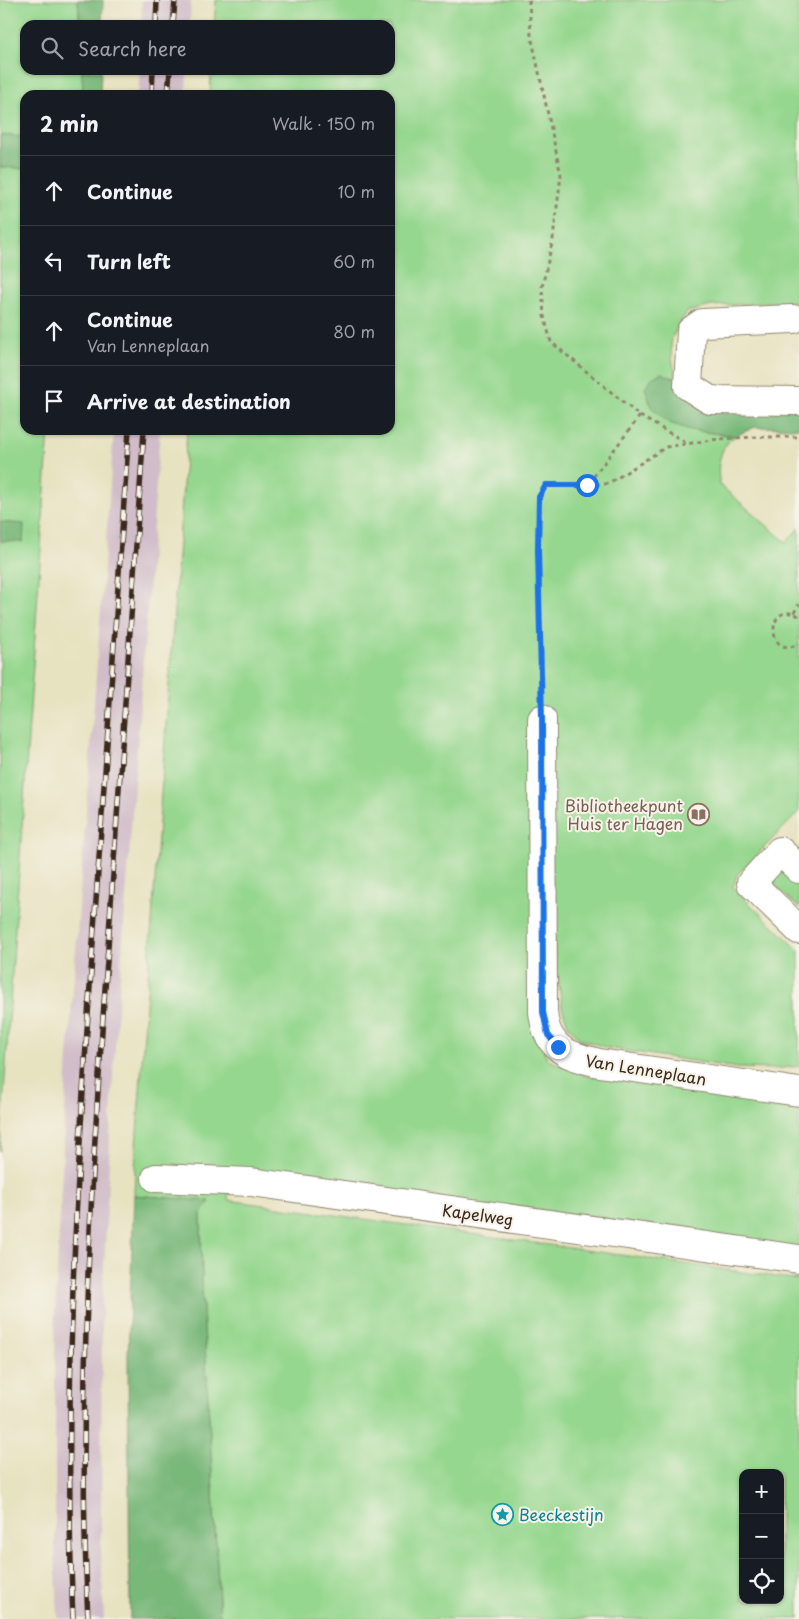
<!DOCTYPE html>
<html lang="en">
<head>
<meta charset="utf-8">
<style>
	:root { --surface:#171b24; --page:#242831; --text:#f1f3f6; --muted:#9ea1a6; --line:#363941 }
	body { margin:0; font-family:"Playpen Sans",sans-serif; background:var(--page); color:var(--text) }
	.controls { position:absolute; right:15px; bottom:15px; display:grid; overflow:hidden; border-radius:10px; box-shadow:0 1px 4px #0004 }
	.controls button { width:45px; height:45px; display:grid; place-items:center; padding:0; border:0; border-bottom:1px solid var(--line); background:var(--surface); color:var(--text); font:25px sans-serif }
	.stop { position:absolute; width:15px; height:15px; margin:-11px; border:4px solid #1a73e8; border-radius:50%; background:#fff }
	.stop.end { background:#1a73e8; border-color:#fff; box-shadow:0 1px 5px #0008 }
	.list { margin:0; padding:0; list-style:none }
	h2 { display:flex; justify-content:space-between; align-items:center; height:65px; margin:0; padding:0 20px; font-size:21px }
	h2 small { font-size:16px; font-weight:400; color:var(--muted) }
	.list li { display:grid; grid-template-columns:32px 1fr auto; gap:15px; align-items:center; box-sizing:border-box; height:70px; padding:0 20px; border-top:1px solid var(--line) }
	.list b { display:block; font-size:19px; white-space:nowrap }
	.list p { margin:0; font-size:16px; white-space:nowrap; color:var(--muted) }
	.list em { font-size:16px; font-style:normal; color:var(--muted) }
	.icon { flex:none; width:28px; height:28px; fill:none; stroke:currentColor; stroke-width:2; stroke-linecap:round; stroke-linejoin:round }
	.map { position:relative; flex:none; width:799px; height:1619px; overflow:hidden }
	.search { position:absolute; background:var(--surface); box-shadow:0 1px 4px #0004; left:20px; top:20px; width:375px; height:55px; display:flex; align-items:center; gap:12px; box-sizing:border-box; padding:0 18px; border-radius:15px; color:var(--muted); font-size:19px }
	.panel { position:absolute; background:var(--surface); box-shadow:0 1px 4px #0004; left:20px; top:90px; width:375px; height:345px; border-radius:15px }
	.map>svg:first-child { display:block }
	.industrial { fill:#d1bdc9 }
	.green { fill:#95d78e; stroke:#688056; fill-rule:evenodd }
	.forest { fill:#78b879; stroke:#5a714c }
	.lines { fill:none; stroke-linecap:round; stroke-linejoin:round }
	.minor-casing { stroke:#91866f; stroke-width:30 }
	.path { stroke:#91866f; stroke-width:3; stroke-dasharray:4 4; stroke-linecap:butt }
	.minor { stroke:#fff; stroke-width:28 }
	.rail-casing { stroke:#3b2a1e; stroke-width:5.5 }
	.rail { stroke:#f7f3e8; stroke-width:4; stroke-dasharray:11; stroke-linecap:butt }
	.route { stroke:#1a73e8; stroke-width:6 }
	.labels { text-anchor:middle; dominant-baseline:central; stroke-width:4; stroke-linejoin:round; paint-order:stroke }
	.education-label { font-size:16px; fill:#785e54; stroke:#f7f3e8; text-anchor:end }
	.street-label { font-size:16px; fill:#3b2a1e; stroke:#f7f3e8 }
	.culture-label { font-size:16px; fill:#0d838f; stroke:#f7f3e8; text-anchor:start }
</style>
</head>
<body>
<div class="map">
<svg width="799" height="1619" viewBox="0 0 799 1619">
	<rect width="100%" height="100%" fill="#f7f3e8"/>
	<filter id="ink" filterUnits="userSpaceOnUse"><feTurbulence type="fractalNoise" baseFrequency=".02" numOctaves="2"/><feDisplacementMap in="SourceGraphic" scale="10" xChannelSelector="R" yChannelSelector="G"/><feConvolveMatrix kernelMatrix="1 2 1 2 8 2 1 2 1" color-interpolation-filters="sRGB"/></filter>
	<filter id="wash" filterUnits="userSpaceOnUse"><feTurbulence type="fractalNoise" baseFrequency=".0096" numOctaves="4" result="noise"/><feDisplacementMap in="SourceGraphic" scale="20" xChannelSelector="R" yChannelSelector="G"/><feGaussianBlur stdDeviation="1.12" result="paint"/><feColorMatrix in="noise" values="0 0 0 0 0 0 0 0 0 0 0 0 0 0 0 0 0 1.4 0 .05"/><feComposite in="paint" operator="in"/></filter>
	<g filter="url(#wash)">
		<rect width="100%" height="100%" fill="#e7e2c0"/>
		<g class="industrial">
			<path d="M142,0H191L190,25H141Z"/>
			<path d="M140,70H187L186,95H138Z"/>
			<path d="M114,430H160L113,1075L102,1312L101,1549L104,1619H58L55,1550V1311L67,1071Z"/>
		</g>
		<g class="green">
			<path d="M0,0H78L80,25H25V70H82L83,95H25V430H49L0,1151Z"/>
			<path d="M216,0H799V301L711,306L687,312C682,320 675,330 672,339C667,356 686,411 691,430L735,436C719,447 716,467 720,485L786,542L799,528V812L737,875L733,887L738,893L799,950V1066L774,1069L737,1068L608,1048L580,1039L568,1025L562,1007L554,947L534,1032L548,1060L584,1075L799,1102V1250L231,1171L228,1200L799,1280V1619H220L202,1290L201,1213L209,1202L134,1195L136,1146L187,430H390V95H210L211,70H390V25H214ZM743,1473H780V1600H743Z"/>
			<path d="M799,848V908L773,884L772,876Z"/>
		</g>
		<g class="forest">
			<path d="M78,0H103L102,25H80Z"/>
			<path d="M82,70H101L100,95H83Z"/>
			<path d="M0,135L25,137V169L0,167Z"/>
			<path d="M661,373L677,379L799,406V428L755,427L735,436L691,430L669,423L651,407L645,387L652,378Z"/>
			<path d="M0,522L24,524L23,542L0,541Z"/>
			<path d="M134,1195L210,1201L201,1213L202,1290L220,1619H130L128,1356Z"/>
		</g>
	</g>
	<g filter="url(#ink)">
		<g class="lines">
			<defs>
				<g id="minor">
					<path d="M793,319L702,323L691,331L688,386L710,400L799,401"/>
					<path d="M542,719L543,1012C544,1019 545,1029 549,1035C559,1055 580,1058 599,1063L799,1092"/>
					<path d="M799,869L780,851L751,883L799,930"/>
					<path d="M156,1178L251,1182L799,1259"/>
				</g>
			</defs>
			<use href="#minor" class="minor-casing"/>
			<g class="path">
				<path d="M529,0L531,35L561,175L553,239L542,287L544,316L551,342L640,416L587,485H546L539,497L538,550L542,691"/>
				<path d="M640,416L687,443"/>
				<path d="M588,485L605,484L614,480L666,447L718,439L756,437H799"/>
				<path d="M794,613L799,604"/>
				<path d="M799,616C766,598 765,661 799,644"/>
			</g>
			<use href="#minor" class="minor"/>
			<defs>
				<g id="rail">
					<path d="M156,25L157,0"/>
					<path d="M173,25L175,0"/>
					<path d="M152,95L153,70"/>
					<path d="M168,95L170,70"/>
					<path d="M73,1619C63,1394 77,1168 93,943C105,772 117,601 129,430"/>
					<path d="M88,1619C77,1400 91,1180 107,961C119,784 132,607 144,430"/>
				</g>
			</defs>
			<use href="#rail" class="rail-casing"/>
			<use href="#rail" class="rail"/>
		</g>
	</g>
	<g class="lines" filter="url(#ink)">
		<path class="route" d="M558,1047L548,1035L543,1012L542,719L538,550L539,497L546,485H587"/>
	</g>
	<defs>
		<symbol id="library-ring" viewBox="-11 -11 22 22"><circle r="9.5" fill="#f7f3e8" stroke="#8d6e63" stroke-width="1.5"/><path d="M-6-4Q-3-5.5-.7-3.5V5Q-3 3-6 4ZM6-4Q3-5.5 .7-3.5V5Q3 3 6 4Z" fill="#8d6e63"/></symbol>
		<symbol id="sight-ring" viewBox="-11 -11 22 22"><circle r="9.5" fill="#f7f3e8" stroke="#0f9aa8" stroke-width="1.5"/><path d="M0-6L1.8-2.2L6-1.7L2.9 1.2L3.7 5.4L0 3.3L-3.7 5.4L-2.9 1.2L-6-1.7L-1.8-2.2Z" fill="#0f9aa8"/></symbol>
	</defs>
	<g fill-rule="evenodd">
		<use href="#library-ring" x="686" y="802" width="25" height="25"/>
		<use href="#sight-ring" x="490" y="1502" width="25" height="25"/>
	</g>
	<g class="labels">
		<g class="education-label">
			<text x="683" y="805">Bibliotheekpunt<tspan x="683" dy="18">Huis ter Hagen</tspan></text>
		</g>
		<g class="street-label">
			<text transform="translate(646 1069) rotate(9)">Van Lenneplaan</text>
			<text transform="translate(478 1214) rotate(8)">Kapelweg</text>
		</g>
		<g class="culture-label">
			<text x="519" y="1514">Beeckestijn</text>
		</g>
	</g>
</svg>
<div class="controls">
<button>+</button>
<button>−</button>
<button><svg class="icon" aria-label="locate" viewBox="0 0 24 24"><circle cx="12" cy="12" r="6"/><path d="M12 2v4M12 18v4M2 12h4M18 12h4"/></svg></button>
</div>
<div class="stop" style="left:587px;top:485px"></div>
<div class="stop end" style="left:558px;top:1047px"></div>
<div class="search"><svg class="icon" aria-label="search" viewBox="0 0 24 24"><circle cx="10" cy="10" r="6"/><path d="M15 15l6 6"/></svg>Search here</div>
<section class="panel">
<h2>2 min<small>Walk · 150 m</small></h2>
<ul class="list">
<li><svg class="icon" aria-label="ahead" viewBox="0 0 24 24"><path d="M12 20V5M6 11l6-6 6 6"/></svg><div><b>Continue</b></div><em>10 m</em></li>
<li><svg class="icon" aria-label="left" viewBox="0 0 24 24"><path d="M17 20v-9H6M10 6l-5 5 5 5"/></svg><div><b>Turn left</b></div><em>60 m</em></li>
<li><svg class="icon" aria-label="ahead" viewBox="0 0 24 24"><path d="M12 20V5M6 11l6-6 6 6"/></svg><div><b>Continue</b><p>Van Lenneplaan</p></div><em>80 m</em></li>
<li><svg class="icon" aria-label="arrive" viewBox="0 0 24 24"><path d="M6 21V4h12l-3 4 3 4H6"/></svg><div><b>Arrive at destination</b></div></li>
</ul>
</section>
</div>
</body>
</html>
